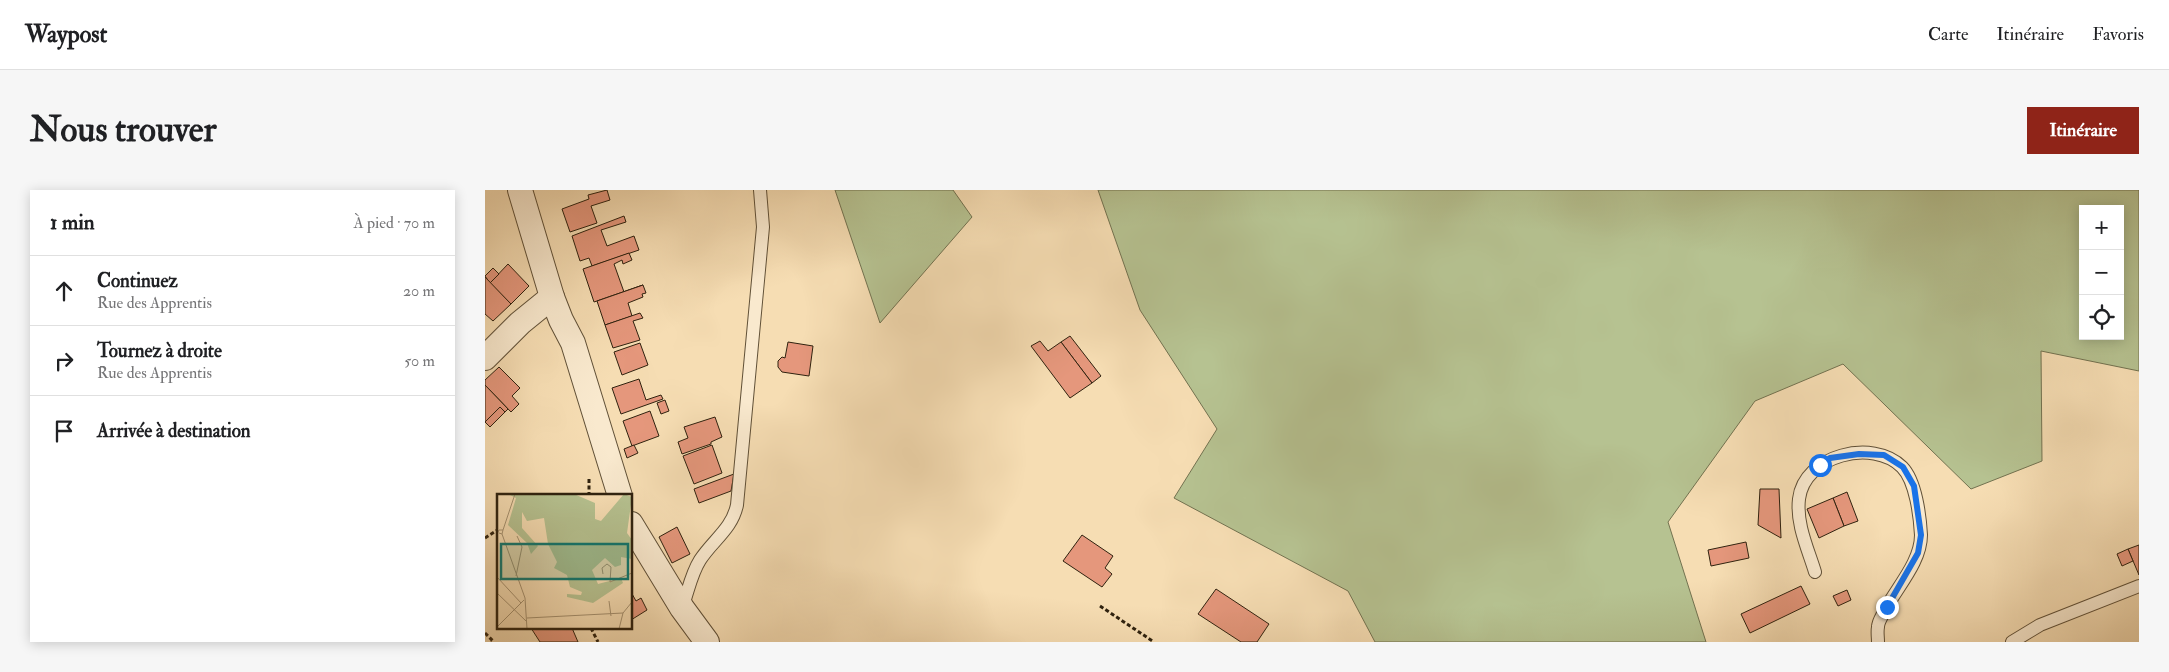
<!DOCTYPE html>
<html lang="fr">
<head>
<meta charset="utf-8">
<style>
	:root { --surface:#fff; --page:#f6f6f6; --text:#202124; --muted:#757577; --line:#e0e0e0; --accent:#8f2418 }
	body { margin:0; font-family:"IM FELL Double Pica",serif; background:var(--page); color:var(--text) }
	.controls { position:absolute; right:15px; top:15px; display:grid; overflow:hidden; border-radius:0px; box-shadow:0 2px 12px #0003 }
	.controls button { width:45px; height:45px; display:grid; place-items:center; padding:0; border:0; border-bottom:1px solid var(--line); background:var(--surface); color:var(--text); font:25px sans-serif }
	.stop { position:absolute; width:15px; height:15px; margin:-11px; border:4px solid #1a73e8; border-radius:50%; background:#fff }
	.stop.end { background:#1a73e8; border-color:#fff; box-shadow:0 1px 5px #0008 }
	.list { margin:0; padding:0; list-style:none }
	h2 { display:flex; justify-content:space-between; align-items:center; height:65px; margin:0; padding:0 20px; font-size:21px }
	h2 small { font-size:16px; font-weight:400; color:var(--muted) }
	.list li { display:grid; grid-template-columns:32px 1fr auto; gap:15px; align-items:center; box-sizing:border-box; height:70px; padding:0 20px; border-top:1px solid var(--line) }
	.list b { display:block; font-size:19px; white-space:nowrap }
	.list p { margin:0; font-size:16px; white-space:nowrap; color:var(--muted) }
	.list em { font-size:16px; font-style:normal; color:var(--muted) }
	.icon { flex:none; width:28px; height:28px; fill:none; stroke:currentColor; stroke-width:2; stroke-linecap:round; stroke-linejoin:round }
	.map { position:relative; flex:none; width:1654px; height:452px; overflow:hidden; border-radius:0px }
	header { display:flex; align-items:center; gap:30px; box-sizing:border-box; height:70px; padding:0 25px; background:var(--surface); border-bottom:1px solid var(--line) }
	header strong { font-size:24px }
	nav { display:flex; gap:28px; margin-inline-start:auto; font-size:18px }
	.intro { display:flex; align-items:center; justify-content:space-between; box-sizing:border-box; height:120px; padding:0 30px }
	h1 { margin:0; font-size:35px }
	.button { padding:12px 22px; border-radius:0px; background:var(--accent); color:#fff; font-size:18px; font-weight:700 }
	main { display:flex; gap:30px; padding:0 30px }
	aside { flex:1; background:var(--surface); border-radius:0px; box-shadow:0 2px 12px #0003 }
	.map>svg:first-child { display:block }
	.green { fill:#b6c291; stroke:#727250; fill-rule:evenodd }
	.building { fill:#e5977c; stroke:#2f220f }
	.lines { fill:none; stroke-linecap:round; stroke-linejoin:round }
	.service-casing { stroke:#615138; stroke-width:14 }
	.minor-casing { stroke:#615138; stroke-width:26 }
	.path { stroke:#2f220f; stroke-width:3; stroke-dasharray:4 2.5; stroke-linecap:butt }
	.service { stroke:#f9e9ce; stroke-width:12 }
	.minor { stroke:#f9e9ce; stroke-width:24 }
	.route { stroke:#1a73e8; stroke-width:6 }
	.inset-road { fill:none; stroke:#a69271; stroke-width:1 }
	.view { fill:#0f766e; fill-opacity:0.15; stroke:#0f766e; stroke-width:2.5 }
	.inset-edge { fill:none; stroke:#2f220f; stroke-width:2.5 }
</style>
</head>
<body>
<header>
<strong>Waypost</strong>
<nav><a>Carte</a><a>Itinéraire</a><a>Favoris</a></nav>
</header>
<div class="intro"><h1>Nous trouver</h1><a class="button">Itinéraire</a></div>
<main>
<aside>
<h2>1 min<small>À pied · 70 m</small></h2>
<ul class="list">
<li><svg class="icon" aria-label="ahead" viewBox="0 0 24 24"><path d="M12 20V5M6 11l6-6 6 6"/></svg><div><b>Continuez</b><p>Rue des Apprentis</p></div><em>20 m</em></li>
<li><svg class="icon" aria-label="right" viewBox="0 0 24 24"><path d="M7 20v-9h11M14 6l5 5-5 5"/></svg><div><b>Tournez à droite</b><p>Rue des Apprentis</p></div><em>50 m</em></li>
<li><svg class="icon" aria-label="arrive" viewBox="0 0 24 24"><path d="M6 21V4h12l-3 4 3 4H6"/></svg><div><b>Arrivée à destination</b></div></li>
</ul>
</aside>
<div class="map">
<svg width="1654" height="452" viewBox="0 0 1654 452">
	<rect width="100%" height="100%" fill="#f6ddb3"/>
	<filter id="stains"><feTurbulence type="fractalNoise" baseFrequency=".004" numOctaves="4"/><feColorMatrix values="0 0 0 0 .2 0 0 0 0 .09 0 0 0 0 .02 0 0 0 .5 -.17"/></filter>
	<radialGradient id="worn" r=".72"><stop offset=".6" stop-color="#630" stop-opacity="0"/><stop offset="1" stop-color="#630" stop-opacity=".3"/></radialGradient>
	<g class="green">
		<path d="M350,0H468L487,27L395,133Z"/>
		<path d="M613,0H1654V181L1556,161L1557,271L1486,299L1358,174L1270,211L1183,332L1221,452H890L863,401L689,308L732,239L655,120ZM1598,19H1635V146H1598Z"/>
	</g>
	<g class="building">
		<path d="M122,0L125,10L106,16L112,33L85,42L77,19L104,9L103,5Z"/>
		<path d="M139,26L141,32L116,40L122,56L149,46L154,60L107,76L104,68L95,71L87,46Z"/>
		<path d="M144,63L147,70L138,74L137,70L129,74L139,102L158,95L109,112L98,79Z"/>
		<path d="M23,74L44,96L26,114L5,93Z"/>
		<path d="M8,78L14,84L5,93L0,86Z"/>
		<path d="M0,87L26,114L8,131L0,124Z"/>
		<path d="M158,95L161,103L157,104L158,107L143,113L147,126L120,135L112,111Z"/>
		<path d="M155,123L158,128L148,131L155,150L128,158L120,135Z"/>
		<path d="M585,146L616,186L607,193L576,152Z"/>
		<path d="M555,151L563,161L576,152L607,193L585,208L546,156Z"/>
		<path d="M303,152L328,156L324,186L297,182L293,177V171L297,167L300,168Z"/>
		<path d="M155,153L163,175L137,185L129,162Z"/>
		<path d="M14,177L35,198L27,206L34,214L26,222L0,195V190Z"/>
		<path d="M154,189L161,210L176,205L178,209L136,224L127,198Z"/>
		<path d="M0,195L23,219L20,222L15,217L0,232Z"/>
		<path d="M180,210L184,221L176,224L172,213Z"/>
		<path d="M15,217L20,222L5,237L0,232Z"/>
		<path d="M165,221L174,246L147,256L138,231Z"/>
		<path d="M230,227L237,247L226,252V254L197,264L193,252L203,248L199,237Z"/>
		<path d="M149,255L153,263L142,268L139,259Z"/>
		<path d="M227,255L237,283L209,294L198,266Z"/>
		<path d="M249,284L246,301L214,313L209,299Z"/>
		<path d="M1275,299H1294L1296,348L1273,335Z"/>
		<path d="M1362,302L1373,331L1359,336L1348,308Z"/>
		<path d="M1348,308L1359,336L1334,348L1322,319Z"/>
		<path d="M192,337L205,364L187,373L174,347Z"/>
		<path d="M597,345L628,366L620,378L627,384L617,397L578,371Z"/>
		<path d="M1261,352L1264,368L1226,376L1223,360Z"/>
		<path d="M1654,355V385L1643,359Z"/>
		<path d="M1643,359L1648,371L1637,376L1632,364Z"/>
		<path d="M1316,396L1325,414L1265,443L1256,424Z"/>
		<path d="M731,399L784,434L772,452H756L713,424Z"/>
		<path d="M1362,400L1366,410L1353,416L1348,406Z"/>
		<path d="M146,402L151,411L156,408L162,420L146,430Z"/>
		<path d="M46,438H87L93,452H55Z"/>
	</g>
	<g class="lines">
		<defs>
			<g id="service">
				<path d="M1330,382C1323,359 1311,334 1314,309C1319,265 1388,248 1417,277C1431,291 1435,327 1436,345C1436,372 1412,397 1400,420C1398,425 1393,431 1393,437C1392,442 1393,447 1393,452"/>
				<path d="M197,418C203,402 206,384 215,370C228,350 247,339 252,315L278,37L275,0"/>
				<path d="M1527,452L1555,435L1654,396"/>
			</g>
			<g id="minor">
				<path d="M35,0L67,107L76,130L88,153L135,306"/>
				<path d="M0,168L35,133L67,107"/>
				<path d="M146,334L197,418L222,452"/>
			</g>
		</defs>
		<use href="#service" class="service-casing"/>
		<use href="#minor" class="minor-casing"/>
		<g class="path">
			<path d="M104,289V306"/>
			<path d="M0,348L14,339"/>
			<path d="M615,416L669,452"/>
			<path d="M106,438L113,452"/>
			<path d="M0,443L8,451L6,452"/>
		</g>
		<use href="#service" class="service"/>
		<use href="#minor" class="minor"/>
	</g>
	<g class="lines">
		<path class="route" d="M1335,275L1345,268L1374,264L1399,265L1418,277L1429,296L1436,345L1433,363L1402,417"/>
	</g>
	<g transform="translate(12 304)">
		<rect width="135" height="135" fill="#f6ddb3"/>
		<path d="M11,0H77L98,9V25L104,27L127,0L135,3L130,39L135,46V65L124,63V71L118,73L108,64L95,76L101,90L124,84L126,89L96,109L70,103V100L84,101L85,98L73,93L70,81L57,74L60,68L51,50L47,24L30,27L25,18V34L41,52L34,60L30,49L11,31L19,4Z" fill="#b6c291"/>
		<path class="inset-road" d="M6,36L18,0M0,40L2,36H6L5,40L2,39M5,40L28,104L30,135M106,80L105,74L110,70L114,73L113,88L135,79M19,82L25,53L20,42M0,83L24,109M0,99L29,127M112,107L114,122M30,124L126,119M0,133L27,106M122,135L126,119L135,108"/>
		<path class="view" d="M4,50H131V85H4Z"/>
		<rect width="135" height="135" class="inset-edge"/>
	</g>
	<rect width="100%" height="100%" filter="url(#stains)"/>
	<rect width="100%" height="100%" fill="url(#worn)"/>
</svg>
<div class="controls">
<button>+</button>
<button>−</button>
<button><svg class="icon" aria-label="locate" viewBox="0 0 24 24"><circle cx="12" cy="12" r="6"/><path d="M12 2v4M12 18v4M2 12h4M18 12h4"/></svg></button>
</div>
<div class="stop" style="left:1335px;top:275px"></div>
<div class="stop end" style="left:1402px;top:417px"></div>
</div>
</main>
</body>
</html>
